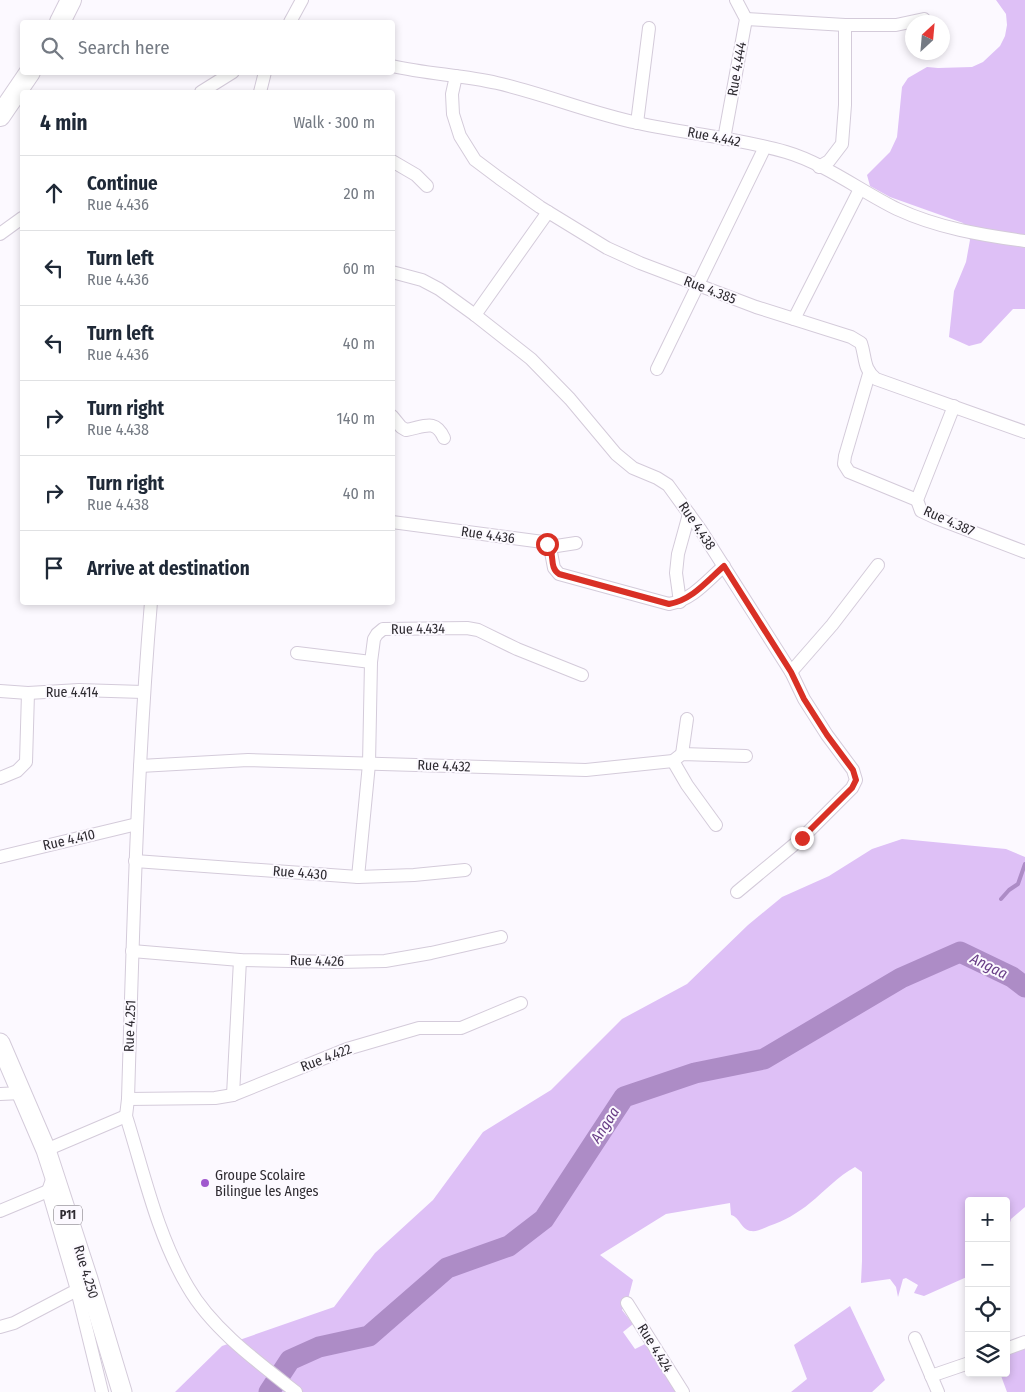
<!DOCTYPE html>
<html lang="en">
<head>
<meta charset="utf-8">
<style>
	:root { --surface:#fff; --page:#f6f6f7; --text:#1f2937; --muted:#747a83; --line:#e0e1e3 }
	body { margin:0; font-family:"Fira Sans Condensed",sans-serif; background:var(--page); color:var(--text) }
	.controls { position:absolute; right:15px; bottom:15px; display:grid; overflow:hidden; border-radius:5px; box-shadow:0 2px 8px #0003 }
	.controls button { width:45px; height:45px; display:grid; place-items:center; padding:0; border:0; border-bottom:1px solid var(--line); background:var(--surface); color:var(--text); font:25px sans-serif }
	.compass { position:absolute; left:905px; top:15px; width:45px; height:45px; border-radius:50%; background:var(--surface); box-shadow:0 2px 8px #0003; rotate:26deg }
	.stop { position:absolute; width:15px; height:15px; margin:-11px; border:4px solid #d93025; border-radius:50%; background:#fff }
	.stop.end { background:#d93025; border-color:#fff; box-shadow:0 1px 5px #0008 }
	.list { margin:0; padding:0; list-style:none }
	h2 { display:flex; justify-content:space-between; align-items:center; height:65px; margin:0; padding:0 20px; font-size:21px }
	h2 small { font-size:16px; font-weight:400; color:var(--muted) }
	.list li { display:grid; grid-template-columns:32px 1fr auto; gap:15px; align-items:center; box-sizing:border-box; height:75px; padding:0 20px; border-top:1px solid var(--line) }
	.list b { display:block; font-size:19px; white-space:nowrap }
	.list p { margin:0; font-size:16px; white-space:nowrap; color:var(--muted) }
	.list em { font-size:16px; font-style:normal; color:var(--muted) }
	.icon { flex:none; width:28px; height:28px; fill:none; stroke:currentColor; stroke-width:2; stroke-linecap:round; stroke-linejoin:round }
	.map { position:relative; flex:none; width:1025px; height:1392px; overflow:hidden }
	.search { position:absolute; background:var(--surface); box-shadow:0 2px 8px #0003; left:20px; top:20px; width:375px; height:55px; display:flex; align-items:center; gap:12px; box-sizing:border-box; padding:0 18px; border-radius:5px; color:var(--muted); font-size:19px }
	.panel { position:absolute; background:var(--surface); box-shadow:0 2px 8px #0003; left:20px; top:90px; width:375px; height:515px; border-radius:5px }
	.map>svg:first-child { display:block }
	.green { fill:#dec0f6 }
	.lines { fill:none; stroke-linecap:round; stroke-linejoin:round }
	.stream { stroke:#ad8cc6; stroke-width:4 }
	.river { stroke:#ad8cc6; stroke-width:21 }
	.minor-casing { stroke:#d4cbda; stroke-width:14 }
	.primary-casing { stroke:#d4cbda; stroke-width:21 }
	.trunk-casing { stroke:#d4cbda; stroke-width:22 }
	.minor { stroke:#fff; stroke-width:12 }
	.primary { stroke:#fff; stroke-width:19 }
	.trunk { stroke:#fff; stroke-width:20 }
	.route { stroke:#d93025; stroke-width:6 }
	.poi-dot { fill:#a059ce; stroke:#fcf9ff; stroke-width:2 }
	.labels { text-anchor:middle; dominant-baseline:central; stroke-width:4; stroke-linejoin:round; paint-order:stroke }
	.shield { fill:#fcf9ff; stroke:#6c696f; stroke-width:1 }
	.shield-label { font-size:12px; font-weight:bold; fill:#2e2b31 }
	.street-label { font-size:14px; fill:#2e2b31; stroke:#fcf9ff }
	.poi-label { font-size:14px; fill:#2e2b31; stroke:#fcf9ff; text-anchor:start }
	.water-label { font-size:15px; font-style:italic; fill:#693e87; stroke:#fcf9ff }
</style>
</head>
<body>
<div class="map">
<svg width="1025" height="1392" viewBox="0 0 1025 1392">
	<rect width="100%" height="100%" fill="#fcf9ff"/>
	<g class="green">
		<path d="M996,0H1025V309H1013L981,343L969,346L949,337L954,291L966,262L970,240L963,223L890,197L870,186L867,175L890,152L897,137L902,87L908,78L927,67L938,68L972,67L983,62L1000,46L1005,36L1007,25L1006,14Z"/>
		<path d="M902,839L1006,849L1025,857V1207L1011,1219L1006,1236V1201H969V1276L924,1296L914,1293L918,1285L906,1278L903,1279L898,1297L896,1287L890,1279L861,1283L862,1261V1172L855,1167C838,1176 825,1191 810,1203C798,1213 784,1221 769,1226C764,1228 757,1232 751,1231C741,1230 740,1217 731,1215L730,1203L666,1214L600,1255L633,1280L628,1299L622,1310L633,1324L623,1332L635,1349L645,1344L676,1392H175L222,1346L334,1307L375,1253L433,1200L483,1132L551,1090L622,1019L687,984L748,925L782,897L829,876L872,849Z"/>
		<path d="M850,1306L885,1380L872,1392H791L807,1379L794,1345Z"/>
		<path d="M1025,1348V1392H1007L1000,1373H1006V1354Z"/>
	</g>
	<g class="lines">
		<path class="stream" d="M1001,899L1009,890L1018,884L1025,864"/>
		<path class="river" d="M269,1392L290,1360L319,1347L369,1336L447,1268L509,1246L544,1219L624,1097L695,1073L764,1059L901,978L960,952L1012,977L1025,987"/>
		<defs>
			<g id="minor">
				<path d="M746,19L845,25H896L924,19"/>
				<path d="M290,22L302,0"/>
				<path d="M392,66C427,74 462,75 497,83C545,94 590,113 638,123C687,134 738,138 786,152C824,163 862,192 897,209C938,228 981,235 1025,241"/>
				<path d="M456,76L452,94L453,114L460,136L475,160L499,178L540,207L607,248L640,263L756,307L851,337L861,343C866,358 863,369 876,379L1025,432"/>
				<path d="M201,92L233,72"/>
				<path d="M260,92L265,72"/>
				<path d="M637,123L649,28"/>
				<path d="M724,139L746,19L736,0"/>
				<path d="M392,161L416,175L427,186"/>
				<path d="M819,167L829,161L842,144L845,105V25"/>
				<path d="M0,234L22,218"/>
				<path d="M392,272L422,280L439,289L475,315L531,359L570,399L616,454L633,468L657,478L668,485L700,529L791,672L804,699L827,735L853,770L856,780L852,788L802,838L737,892"/>
				<path d="M475,315L548,212"/>
				<path d="M794,319L860,189"/>
				<path d="M657,369L765,147"/>
				<path d="M869,374L845,456L844,464L849,472L917,500"/>
				<path d="M954,406L917,500L921,511L936,518L1025,552"/>
				<path d="M392,416L401,427L406,430C424,427 435,418 444,438"/>
				<path d="M392,522L543,542L550,547L554,568L559,574L669,604C692,600 707,581 724,566"/>
				<path d="M550,547L576,543"/>
				<path d="M151,602C137,768 133,933 128,1099L126,1116C144,1173 157,1235 188,1287C212,1329 259,1363 296,1392"/>
				<path d="M680,602L676,573L678,554L689,514"/>
				<path d="M297,653L371,662"/>
				<path d="M791,672L832,625L878,565"/>
				<path d="M0,691L28,693L79,690L143,692"/>
				<path d="M682,754L687,719"/>
				<path d="M673,761L687,785L716,825"/>
				<path d="M140,766L248,760L586,770L673,761L682,754L746,756"/>
				<path d="M0,778L17,771L26,762L28,693"/>
				<path d="M0,857L137,824"/>
				<path d="M135,861L358,877L414,875L465,870"/>
				<path d="M358,877L369,764L371,662L374,639L377,634L383,629L467,628L478,630L517,649L582,675"/>
				<path d="M132,951L240,960L338,962L385,961L431,953L501,937"/>
				<path d="M0,1094L22,1093"/>
				<path d="M233,1095L240,960"/>
				<path d="M128,1099L215,1098L233,1095L347,1049L419,1028H461L521,1003"/>
				<path d="M46,1150L126,1116"/>
				<path d="M0,1211L48,1191"/>
				<path d="M77,1290L102,1392"/>
				<path d="M627,1303L683,1392"/>
				<path d="M0,1327L14,1323L77,1290L48,1191L54,1174"/>
				<path d="M915,1338L938,1392"/>
				<path d="M1006,1349L1025,1342"/>
				<path d="M931,1376L969,1363"/>
			</g>
			<path id="primary" d="M0,1043L46,1150L88,1279L122,1392"/>
			<g id="trunk">
				<path d="M60,22L71,0"/>
				<path d="M0,116L30,72"/>
			</g>
		</defs>
		<use href="#minor" class="minor-casing"/>
		<use href="#primary" class="primary-casing"/>
		<use href="#trunk" class="trunk-casing"/>
		<use href="#minor" class="minor"/>
		<use href="#primary" class="primary"/>
		<use href="#trunk" class="trunk"/>
	</g>
	<g class="lines">
		<path class="route" d="M547,544C556,552 548,567 559,574L669,604C692,600 707,581 724,566L791,672L804,699L827,735L853,770L856,780L852,788L802,838"/>
	</g>
	<circle class="poi-dot" cx="205" cy="1183" r="5"/>
	<g class="labels">
		<rect class="shield" x="54" y="1205.5" width="28" height="19" rx="4"/>
		<g class="shield-label">
			<text x="68" y="1215">P11</text>
		</g>
		<g class="street-label">
			<text transform="translate(737 69) rotate(-80)">Rue 4.444</text>
			<text transform="translate(714 137) rotate(11)">Rue 4.442</text>
			<text transform="translate(710 290) rotate(21)">Rue 4.385</text>
			<text transform="translate(949 521) rotate(24)">Rue 4.387</text>
			<text transform="translate(697 526) rotate(56)">Rue 4.438</text>
			<text transform="translate(488 535) rotate(8)">Rue 4.436</text>
			<text transform="translate(418 629) rotate(-1)">Rue 4.434</text>
			<text x="72" y="692">Rue 4.414</text>
			<text transform="translate(444 766) rotate(2)">Rue 4.432</text>
			<text transform="translate(69 840) rotate(-13)">Rue 4.410</text>
			<text transform="translate(300 873) rotate(4)">Rue 4.430</text>
			<text transform="translate(317 961) rotate(1)">Rue 4.426</text>
			<text transform="translate(130 1026) rotate(-88)">Rue 4.251</text>
			<text transform="translate(326 1058) rotate(-21)">Rue 4.422</text>
			<text transform="translate(86 1272) rotate(73)">Rue 4.250</text>
			<text transform="translate(655 1348) rotate(58)">Rue 4.424</text>
		</g>
		<g class="poi-label">
			<text x="215" y="1175">Groupe Scolaire<tspan x="215" dy="16">Bilingue les Anges</tspan></text>
		</g>
		<g class="water-label">
			<text transform="translate(989 966) rotate(26)">Angaa</text>
			<text transform="translate(605 1125) rotate(-57)">Angaa</text>
		</g>
	</g>
</svg>
<div class="controls">
<button>+</button>
<button>−</button>
<button><svg class="icon" aria-label="locate" viewBox="0 0 24 24"><circle cx="12" cy="12" r="6"/><path d="M12 2v4M12 18v4M2 12h4M18 12h4"/></svg></button>
<button><svg class="icon" aria-label="layers" viewBox="0 0 24 24"><path d="M12 4l9 5-9 5-9-5zM3 14l9 5 9-5"/></svg></button>
</div>
<svg class="compass" viewBox="-18 -18 36 36"><path d="M0-13l5 13h-10z" fill="#e53935"/><path d="M0 13l5-13h-10z" fill="#747a83"/></svg>
<div class="stop" style="left:547px;top:544px"></div>
<div class="stop end" style="left:802px;top:838px"></div>
<div class="search"><svg class="icon" aria-label="search" viewBox="0 0 24 24"><circle cx="10" cy="10" r="6"/><path d="M15 15l6 6"/></svg>Search here</div>
<section class="panel">
<h2>4 min<small>Walk · 300 m</small></h2>
<ul class="list">
<li><svg class="icon" aria-label="ahead" viewBox="0 0 24 24"><path d="M12 20V5M6 11l6-6 6 6"/></svg><div><b>Continue</b><p>Rue 4.436</p></div><em>20 m</em></li>
<li><svg class="icon" aria-label="left" viewBox="0 0 24 24"><path d="M17 20v-9H6M10 6l-5 5 5 5"/></svg><div><b>Turn left</b><p>Rue 4.436</p></div><em>60 m</em></li>
<li><svg class="icon" aria-label="left" viewBox="0 0 24 24"><path d="M17 20v-9H6M10 6l-5 5 5 5"/></svg><div><b>Turn left</b><p>Rue 4.436</p></div><em>40 m</em></li>
<li><svg class="icon" aria-label="right" viewBox="0 0 24 24"><path d="M7 20v-9h11M14 6l5 5-5 5"/></svg><div><b>Turn right</b><p>Rue 4.438</p></div><em>140 m</em></li>
<li><svg class="icon" aria-label="right" viewBox="0 0 24 24"><path d="M7 20v-9h11M14 6l5 5-5 5"/></svg><div><b>Turn right</b><p>Rue 4.438</p></div><em>40 m</em></li>
<li><svg class="icon" aria-label="arrive" viewBox="0 0 24 24"><path d="M6 21V4h12l-3 4 3 4H6"/></svg><div><b>Arrive at destination</b></div></li>
</ul>
</section>
</div>
</body>
</html>
